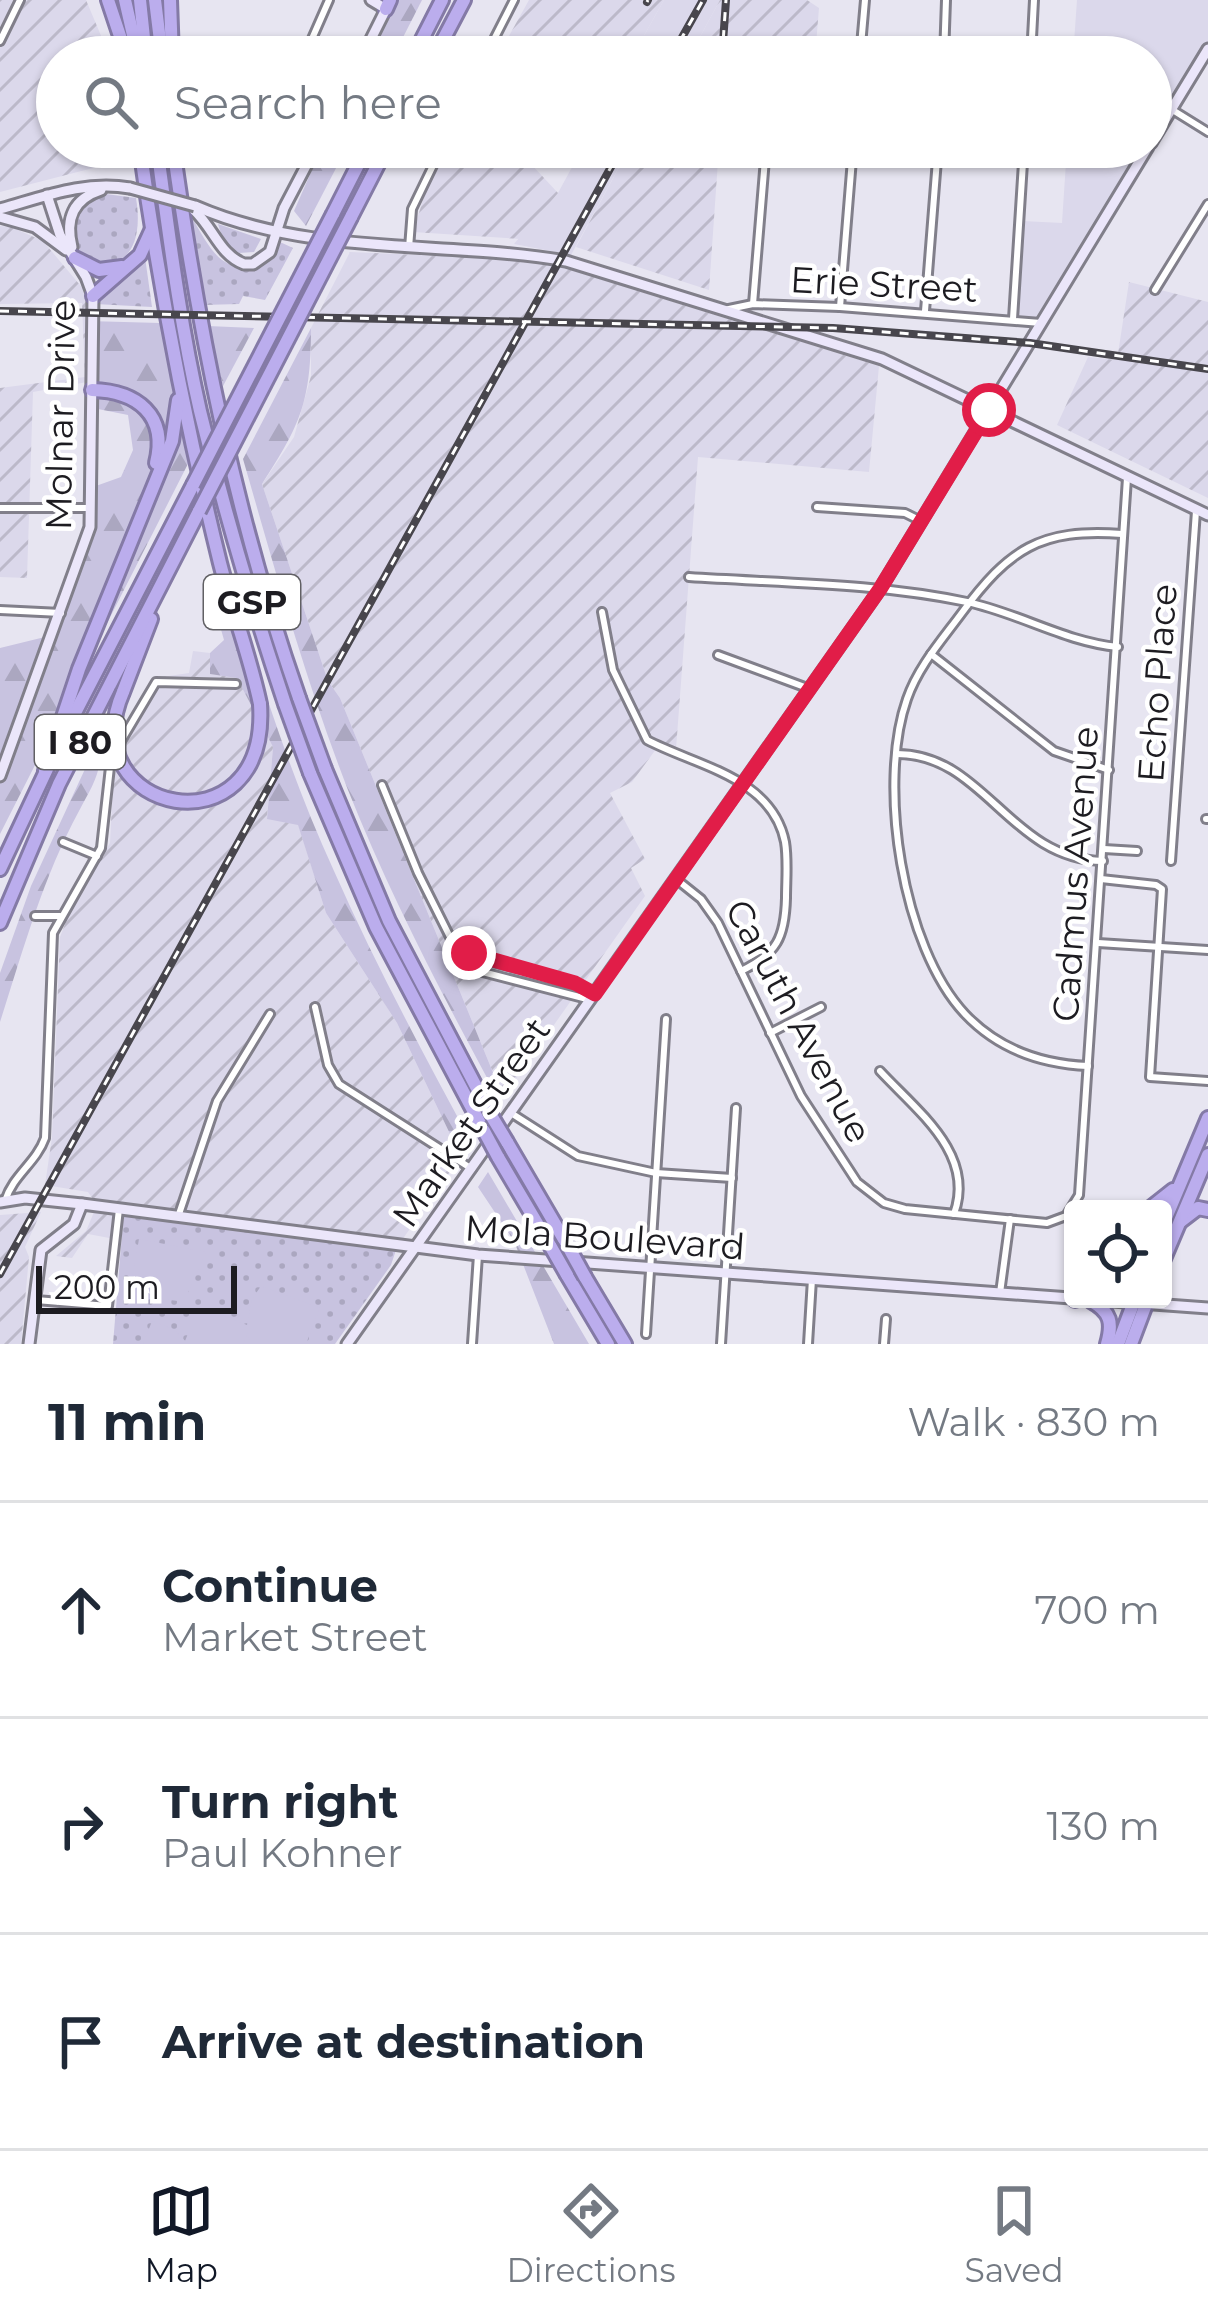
<!DOCTYPE html>
<html lang="en">
<head>
<meta charset="utf-8">
<style>
	:root { --surface:#fff; --page:#f6f6f7; --text:#1f2937; --muted:#747a83; --line:#e0e1e3; --accent:#111827 }
	body { margin:0; font-family:Montserrat,sans-serif; background:var(--page); color:var(--text) }
	.controls { position:absolute; right:36px; bottom:36px; display:grid; overflow:hidden; border-radius:12px; box-shadow:0 3px 9px #0004 }
	.controls button { width:108px; height:108px; display:grid; place-items:center; padding:0; border:0; border-bottom:3px solid var(--line); background:var(--surface); color:var(--text); font:60px sans-serif }
	.scale { position:absolute; left:36px; bottom:30px; width:201px; box-sizing:border-box; padding-left:12px; border:6px solid #1d1c21; border-top:0; font-size:33px; line-height:42px; white-space:nowrap; color:#1d1c21; -webkit-text-stroke:9px #fff; paint-order:stroke }
	.stop { position:absolute; width:36px; height:36px; margin:-27px; border:9px solid #e11d48; border-radius:50%; background:#fff }
	.stop.end { background:#e11d48; border-color:#fff; box-shadow:0 3px 12px #0008 }
	.list { margin:0; padding:0; list-style:none }
	h2 { display:flex; justify-content:space-between; align-items:center; height:156px; margin:0; padding:0 48px; font-size:51px }
	h2 small { font-size:39px; font-weight:400; color:var(--muted) }
	.list li { display:grid; grid-template-columns:78px 1fr auto; gap:36px; align-items:center; box-sizing:border-box; height:216px; padding:0 48px; border-top:3px solid var(--line) }
	.list b { display:block; font-size:45px; white-space:nowrap }
	.list p { margin:0; font-size:39px; white-space:nowrap; color:var(--muted) }
	.list em { font-size:39px; font-style:normal; color:var(--muted) }
	.icon { flex:none; width:66px; height:66px; fill:none; stroke:currentColor; stroke-width:2; stroke-linecap:round; stroke-linejoin:round }
	.map { position:relative; flex:none; width:1208px; height:1344px; overflow:hidden }
	.search { position:absolute; background:var(--surface); box-shadow:0 3px 9px #0004; left:36px; right:36px; top:36px; height:132px; display:flex; align-items:center; gap:30px; box-sizing:border-box; padding:0 42px; border-radius:66px; color:var(--muted); font-size:45px }
	.sheet { height:804px; background:var(--surface) }
	nav { display:flex; justify-content:space-around; align-items:center; box-sizing:border-box; height:168px; border-top:3px solid var(--line); background:var(--surface); font-size:33px; color:var(--muted) }
	nav a { display:grid; justify-items:center; gap:6px }
	nav .on { color:var(--accent) }
	.map>svg:first-child { display:block }
	.built { fill:#dbd8eb }
	.industrial { fill:url(#industrial-furrows) }
	.grass { fill:url(#grass-dots) }
	.forest { fill:url(#forest-firs) }
	.pitch { fill:#c8c3e0 }
	.lines { fill:none; stroke-linecap:round; stroke-linejoin:round }
	.street-casing { stroke:#817f8a; stroke-width:12 }
	.secondary-casing { stroke:#817f8a; stroke-width:15 }
	.highway-casing { stroke:#847aa6; stroke-width:18 }
	.street { stroke:#fff; stroke-width:6 }
	.secondary { stroke:#ebe6fa; stroke-width:9 }
	.highway { stroke:#bbaded; stroke-width:12 }
	.rail-casing { stroke:#48464d; stroke-width:8 }
	.rail { stroke:#fff; stroke-width:3; stroke-dasharray:9; stroke-linecap:butt }
	.secondary-bridge-casing { stroke:#817f8a; stroke-width:15; stroke-linecap:butt }
	.highway-bridge-casing { stroke:#847aa6; stroke-width:18; stroke-linecap:butt }
	.secondary-bridge { stroke:#ebe6fa; stroke-width:9 }
	.highway-bridge { stroke:#bbaded; stroke-width:12 }
	.route { stroke:#e11d48; stroke-width:15 }
	.labels { text-anchor:middle; dominant-baseline:central; stroke-width:9; stroke-linejoin:round; paint-order:stroke }
	.shield { fill:#fff; stroke:#616064; stroke-width:3 }
	.shield-label { font-size:33px; font-weight:bold; fill:#1d1c21 }
	.street-label { font-size:36px; fill:#1d1c21; stroke:#fff }
</style>
</head>
<body>
<div class="map">
<svg width="1208" height="1344" viewBox="0 0 1208 1344">
	<defs>
		<pattern id="industrial-furrows" width="10" height="10" patternUnits="userSpaceOnUse" patternTransform="scale(3)"><rect width="10" height="10" fill="#dbd8eb"/><path d="M-1 1l2-2M0 10L10 0M9 11l2-2" fill="none" stroke="#bcb9c9"/></pattern>
		<pattern id="grass-dots" width="8" height="8" patternUnits="userSpaceOnUse" patternTransform="scale(3)"><rect width="8" height="8" fill="#c8c3e0"/><path d="M2 2h.1M6 6h.1" fill="none" stroke="#aba7c0" stroke-width="1.8" stroke-linecap="round"/></pattern>
		<pattern id="forest-firs" width="22" height="20" patternUnits="userSpaceOnUse" patternTransform="scale(3)"><rect width="22" height="20" fill="#c8c3e0"/><path d="M5 1l3.5 6h-7zM16 11l3.5 6h-7z" fill="#aba7c0"/></pattern>
	</defs>
	<rect width="100%" height="100%" fill="#e7e5f1"/>
	<g class="built">
		<path d="M664,0H720L689,57H632Z"/>
		<path d="M1077,0H1208V43L1151,137V57H1073Z"/>
		<path d="M583,147H630L571,255L514,244L558,193Z"/>
		<path d="M1067,147H1145L1040,321L1014,318L1022,221L1062,223Z"/>
	</g>
	<g class="industrial">
		<path d="M0,0H86L110,57H57V147H126L128,159L0,192Z"/>
		<path d="M529,0H664L632,57H505L499,54Z"/>
		<path d="M720,0H807L819,8L815,57H689Z"/>
		<path d="M630,147H719L709,290L576,247Z"/>
		<path d="M437,155L531,164L558,193L520,239L413,232Z"/>
		<path d="M0,226L11,227L43,241L85,291L88,321L87,382L33,392L27,578L0,577V388L85,377L82,303L0,304Z"/>
		<path d="M350,252L539,260L879,366L869,472L698,457L676,749L659,745L632,782L610,793L645,859L631,868L645,896L503,1097L340,698L328,681L262,484L294,437L311,376V328Z"/>
		<path d="M1129,282L1208,302V498L1057,425L1088,357L1117,360Z"/>
		<path d="M193,651L210,653L211,674L237,677L273,747L267,818L298,824L326,913L397,1023L461,1157L397,1247L124,1211L120,1240L88,1234L72,1258L56,1256L86,1231L97,1205L88,1192L45,1185L52,1137L60,937L70,911L110,843L114,762L162,677L189,673Z"/>
		<path d="M41,1212L25,1247L29,1257L21,1344H0V1215Z"/>
	</g>
	<g class="grass">
		<path d="M106,194L136,198C154,306 32,264 87,197Z"/>
		<path d="M192,218C210,247 218,271 256,268L280,242L293,248L265,300L243,296L239,304L203,305Z"/>
		<path d="M218,224L261,239L254,252L239,253L225,246Z"/>
		<path d="M145,257L152,307L95,304L101,288Z"/>
		<path d="M124,1210L397,1247L391,1265L335,1344H113Z"/>
	</g>
	<g class="forest">
		<path d="M396,0H422L393,57H367Z"/>
		<path d="M322,147H347L306,226L294,211Z"/>
		<path d="M88,321L160,323L194,452L0,834V648L53,635L78,567L93,487L121,477L133,450L128,415L98,409L87,382Z"/>
		<path d="M208,326L254,328L223,386Z"/>
		<path d="M311,328C311,401 301,424 262,484L328,681L340,698L503,1097L500,1102C445,1000 391,898 348,790C306,682 275,570 243,459Z"/>
		<path d="M226,567C257,670 289,773 334,871C375,964 423,1053 471,1142L461,1157L397,1023L326,913L298,825L267,819L273,747L237,678L210,674V653L224,640L208,584Z"/>
		<path d="M97,743C106,767 91,788 79,811C43,877 23,951 0,1022V973L31,886Z"/>
		<path d="M488,1172L589,1344H554L514,1241L478,1187Z"/>
	</g>
	<g class="pitch">
		<path d="M139,1239L206,1252L188,1293L178,1301L129,1295Z"/>
		<path d="M261,1286L320,1308L306,1344H250L248,1333L243,1344H143L152,1321L175,1330L185,1341L199,1306L247,1325L252,1299Z"/>
	</g>
	<g class="lines">
		<defs>
			<g id="street">
				<path d="M0,41L20,0"/>
				<path d="M304,57L329,0"/>
				<path d="M485,57L514,0"/>
				<path d="M860,57L865,0"/>
				<path d="M944,57L946,0"/>
				<path d="M1031,57L1034,0"/>
				<path d="M1171,109L1208,132"/>
				<path d="M409,248L412,209L442,147"/>
				<path d="M1155,290L1208,204"/>
				<path d="M753,304L766,147"/>
				<path d="M840,307L853,147"/>
				<path d="M724,310L753,304L840,307L1041,323"/>
				<path d="M925,311L938,147"/>
				<path d="M1013,319L1024,147"/>
				<path d="M817,507L905,513L921,521"/>
				<path d="M0,508H89"/>
				<path d="M689,577C781,583 877,583 967,602C1019,613 1065,642 1118,647"/>
				<path d="M0,610L61,613"/>
				<path d="M602,612L613,670L647,740C696,766 772,777 785,842C788,860 786,880 786,898C785,937 777,954 741,971"/>
				<path d="M931,654L1054,751L1109,770"/>
				<path d="M718,655L810,689"/>
				<path d="M896,754C984,753 1009,859 1103,861"/>
				<path d="M382,785L418,873L463,963L471,969L591,1000"/>
				<path d="M1206,819H1208"/>
				<path d="M63,842L97,856"/>
				<path d="M1104,849L1137,851"/>
				<path d="M1171,861L1196,511"/>
				<path d="M676,879L701,899L718,923L801,1096L857,1182L884,1203L905,1209L1047,1223L1066,1216L1079,1195L1127,478"/>
				<path d="M1101,879L1156,885L1162,889L1150,1077L1208,1081"/>
				<path d="M35,916H60"/>
				<path d="M453,943C492,974 553,965 595,994"/>
				<path d="M1098,943L1208,950"/>
				<path d="M315,1007L328,1065L339,1084L472,1169"/>
				<path d="M770,1033L821,1007"/>
				<path d="M1088,1066C1041,1064 998,1049 965,1014C902,947 877,784 907,699C918,667 941,641 961,614C1009,549 1040,528 1122,534"/>
				<path d="M880,1071C917,1111 976,1154 954,1214"/>
				<path d="M511,1113L578,1156L656,1173L732,1178"/>
				<path d="M5,1201C13,1175 36,1163 45,1138L53,933L101,848L111,758L156,682L236,684"/>
				<path d="M178,1217L217,1101L270,1014"/>
				<path d="M1000,1293L1010,1219"/>
				<path d="M36,1300L108,1306L119,1209"/>
				<path d="M646,1334L666,1019"/>
				<path d="M472,1344L478,1255"/>
				<path d="M721,1344L736,1108"/>
				<path d="M808,1344L812,1279"/>
				<path d="M884,1344L886,1319"/>
			</g>
			<g id="secondary">
				<path d="M362,57L386,9L371,0"/>
				<path d="M1151,143L1208,49"/>
				<path d="M195,206C312,257 444,240 566,261L882,359L1208,515"/>
				<path d="M0,209C43,197 85,180 130,188"/>
				<path d="M194,210C214,229 220,255 244,264H253L270,252L284,208L316,147"/>
				<path d="M0,217L35,227L66,250"/>
				<path d="M72,247C65,219 73,199 101,190"/>
				<path d="M0,776L90,527L93,296L86,277L60,235L47,195"/>
				<path d="M0,1202L25,1198L82,1204L478,1255L1208,1308"/>
				<path d="M29,1344L41,1250L74,1224L82,1204"/>
				<path d="M347,1344L880,589L1148,147"/>
			</g>
			<g id="highway">
				<path d="M108,0L127,57"/>
				<path d="M125,0L138,57"/>
				<path d="M140,0L146,57"/>
				<path d="M155,0L162,57"/>
				<path d="M170,0L172,57"/>
				<path d="M386,9L390,0"/>
				<path d="M413,57L442,0"/>
				<path d="M434,57L464,0"/>
				<path d="M140,147C159,287 186,425 220,563C232,610 250,656 260,704"/>
				<path d="M157,147C169,235 180,324 200,411C224,510 253,608 285,704"/>
				<path d="M173,147C199,335 236,519 299,698"/>
				<path d="M333,214L367,147"/>
				<path d="M351,217L387,147"/>
				<path d="M75,258L99,270L122,267"/>
				<path d="M93,296L140,255L151,231"/>
				<path d="M92,390C137,391 168,415 156,463"/>
				<path d="M123,692L151,619"/>
				<path d="M61,740L193,485"/>
				<path d="M325,769L389,921L492,1117"/>
				<path d="M45,771L79,669L172,441L178,400"/>
				<path d="M310,773L376,927L484,1131"/>
				<path d="M0,869L47,769"/>
				<path d="M0,923L59,784L199,511"/>
				<path d="M507,1142L569,1248"/>
				<path d="M498,1157L551,1247"/>
				<path d="M1149,1209L1173,1190"/>
				<path d="M1181,1221L1198,1208L1208,1210"/>
				<path d="M1163,1225L1208,1118"/>
				<path d="M1163,1261L1208,1155"/>
				<path d="M567,1275L608,1344"/>
				<path d="M585,1277L625,1344"/>
				<path d="M1075,1300V1299"/>
				<path d="M1091,1301C1111,1312 1113,1323 1107,1344"/>
				<path d="M1118,1344L1135,1299"/>
				<path d="M1131,1344L1148,1299"/>
			</g>
		</defs>
		<use href="#street" class="street-casing"/>
		<use href="#secondary" class="secondary-casing"/>
		<use href="#highway" class="highway-casing"/>
		<use href="#street" class="street"/>
		<use href="#secondary" class="secondary"/>
		<use href="#highway" class="highway"/>
		<defs>
			<g id="rail">
				<path d="M647,2L648,0"/>
				<path d="M671,57L703,0"/>
				<path d="M722,57L726,0"/>
				<path d="M0,311L833,328L1030,343L1208,369"/>
				<path d="M0,1274L622,147"/>
			</g>
		</defs>
		<use href="#rail" class="rail-casing"/>
		<use href="#rail" class="rail"/>
		<defs>
			<path id="secondary-bridge" d="M130,188L195,206"/>
			<g id="highway-bridge">
				<path d="M193,485L333,214"/>
				<path d="M199,511L351,217"/>
				<path d="M123,692C70,814 270,856 260,704"/>
				<path d="M299,698L325,769"/>
				<path d="M285,704L310,773"/>
				<path d="M492,1117L507,1142"/>
				<path d="M484,1131L498,1157"/>
				<path d="M551,1247L567,1275"/>
				<path d="M569,1248L585,1277"/>
			</g>
		</defs>
		<use href="#secondary-bridge" class="secondary-bridge-casing"/>
		<use href="#highway-bridge" class="highway-bridge-casing"/>
		<use href="#secondary-bridge" class="secondary-bridge"/>
		<use href="#highway-bridge" class="highway-bridge"/>
	</g>
	<g class="lines">
		<path class="route" d="M469,953L575,983L595,994L880,589L989,410"/>
	</g>
	<g class="labels">
		<g class="shield">
			<rect x="204" y="575" width="96" height="54" rx="9"/>
			<rect x="35" y="715" width="90" height="54" rx="9"/>
		</g>
		<g class="shield-label">
			<text x="252" y="602">GSP</text>
			<text x="80" y="742">I 80</text>
		</g>
		<g class="street-label">
			<text transform="translate(884 284) rotate(3)">Erie Street</text>
			<text transform="translate(60 415) rotate(-89)">Molnar Drive</text>
			<text transform="translate(1157 683) rotate(-86)">Echo Place</text>
			<text transform="translate(1075 874) rotate(-86)">Cadmus Avenue</text>
			<text transform="translate(799 1021) rotate(62)">Caruth Avenue</text>
			<text transform="translate(471 1122) rotate(-55)">Market Street</text>
			<text transform="translate(605 1237) rotate(4)">Mola Boulevard</text>
		</g>
	</g>
</svg>
<div class="controls">
<button><svg class="icon" aria-label="locate" viewBox="0 0 24 24"><circle cx="12" cy="12" r="6"/><path d="M12 2v4M12 18v4M2 12h4M18 12h4"/></svg></button>
</div>
<div class="scale">200 m</div>
<div class="stop" style="left:989px;top:410px"></div>
<div class="stop end" style="left:469px;top:953px"></div>
<div class="search"><svg class="icon" aria-label="search" viewBox="0 0 24 24"><circle cx="10" cy="10" r="6"/><path d="M15 15l6 6"/></svg>Search here</div>
</div>
<section class="sheet">
<h2>11 min<small>Walk · 830 m</small></h2>
<ul class="list">
<li><svg class="icon" aria-label="ahead" viewBox="0 0 24 24"><path d="M12 20V5M6 11l6-6 6 6"/></svg><div><b>Continue</b><p>Market Street</p></div><em>700 m</em></li>
<li><svg class="icon" aria-label="right" viewBox="0 0 24 24"><path d="M7 20v-9h11M14 6l5 5-5 5"/></svg><div><b>Turn right</b><p>Paul Kohner</p></div><em>130 m</em></li>
<li><svg class="icon" aria-label="arrive" viewBox="0 0 24 24"><path d="M6 21V4h12l-3 4 3 4H6"/></svg><div><b>Arrive at destination</b></div></li>
</ul>
</section>
<nav>
<a class="on"><svg class="icon" aria-label="map" viewBox="0 0 24 24"><path d="M3 6l6-2 6 2 6-2v14l-6 2-6-2-6 2zM9 4v14M15 6v14"/></svg>Map</a>
<a><svg class="icon" aria-label="directions" viewBox="0 0 24 24"><path d="M12 3l9 9-9 9-9-9zM9 14v-3h6M13 9l2 2-2 2"/></svg>Directions</a>
<a><svg class="icon" aria-label="saved" viewBox="0 0 24 24"><path d="M7 4h10v16l-5-4-5 4z"/></svg>Saved</a>
</nav>
</body>
</html>
